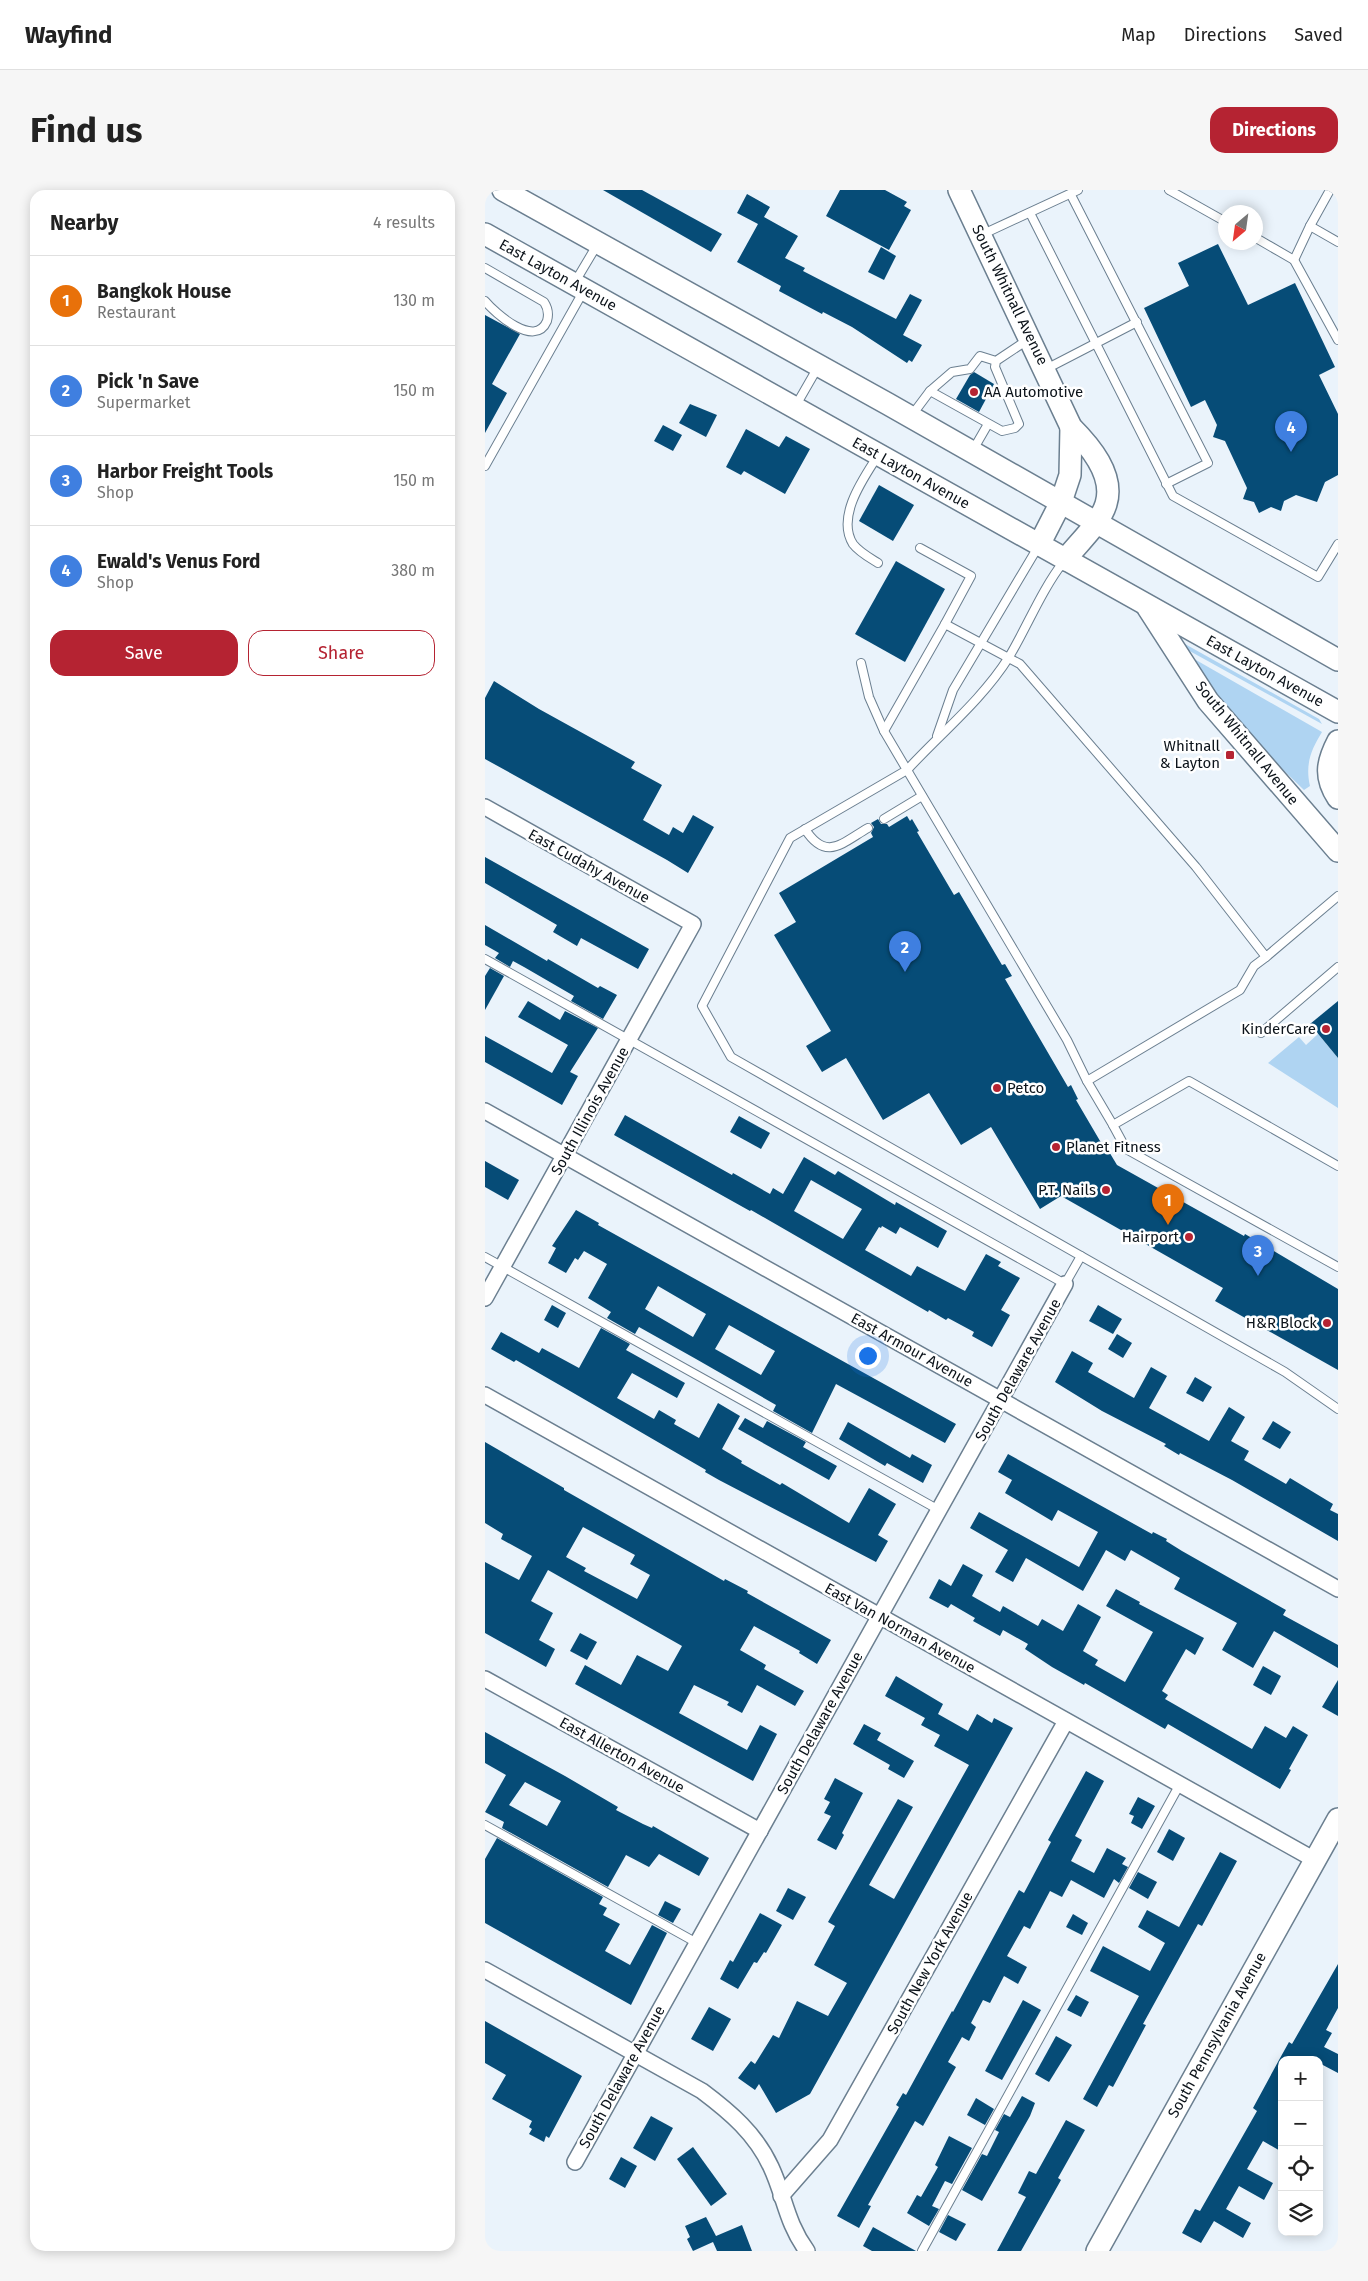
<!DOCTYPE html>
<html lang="en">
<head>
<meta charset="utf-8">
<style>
	:root { --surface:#fff; --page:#f6f6f6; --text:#222; --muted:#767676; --line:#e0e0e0; --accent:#b52332 }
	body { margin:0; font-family:"Fira Sans",sans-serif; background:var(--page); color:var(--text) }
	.controls { position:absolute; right:15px; bottom:15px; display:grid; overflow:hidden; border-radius:10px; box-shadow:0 2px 12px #0003 }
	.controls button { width:45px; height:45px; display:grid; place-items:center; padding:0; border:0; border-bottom:1px solid var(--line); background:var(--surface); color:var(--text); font:25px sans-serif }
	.compass { position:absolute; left:733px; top:15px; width:45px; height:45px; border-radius:50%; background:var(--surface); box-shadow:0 2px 12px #0003; rotate:209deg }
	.you { position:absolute; left:382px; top:1165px; width:18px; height:18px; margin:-12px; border:4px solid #fff; border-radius:50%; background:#1a73e8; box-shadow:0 0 0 8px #1a73e833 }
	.badge { display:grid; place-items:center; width:32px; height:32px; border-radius:50%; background:var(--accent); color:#fff; font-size:16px; font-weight:700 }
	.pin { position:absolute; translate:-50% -41px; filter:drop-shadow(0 1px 2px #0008) }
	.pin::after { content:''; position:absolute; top:26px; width:18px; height:15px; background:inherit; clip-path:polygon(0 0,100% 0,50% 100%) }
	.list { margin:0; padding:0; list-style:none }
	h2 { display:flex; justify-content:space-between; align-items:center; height:65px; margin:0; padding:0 20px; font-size:21px }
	h2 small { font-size:16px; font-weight:400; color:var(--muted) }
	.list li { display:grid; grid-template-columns:32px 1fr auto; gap:15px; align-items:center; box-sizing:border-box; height:90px; padding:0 20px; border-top:1px solid var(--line) }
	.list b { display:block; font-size:19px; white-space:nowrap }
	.list p { margin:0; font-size:16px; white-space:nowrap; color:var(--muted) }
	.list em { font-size:16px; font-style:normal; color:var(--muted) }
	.actions { display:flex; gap:10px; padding:15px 20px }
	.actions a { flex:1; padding:11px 0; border:1px solid var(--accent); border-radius:15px; text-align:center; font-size:18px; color:var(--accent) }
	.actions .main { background:var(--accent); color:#fff }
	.icon { flex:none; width:28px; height:28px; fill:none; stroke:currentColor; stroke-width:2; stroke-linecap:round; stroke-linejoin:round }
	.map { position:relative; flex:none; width:853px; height:2061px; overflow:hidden; border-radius:15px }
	header { display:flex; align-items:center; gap:30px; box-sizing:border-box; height:70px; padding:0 25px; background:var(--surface); border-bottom:1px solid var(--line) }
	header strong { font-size:24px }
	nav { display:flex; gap:28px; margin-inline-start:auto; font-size:18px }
	.intro { display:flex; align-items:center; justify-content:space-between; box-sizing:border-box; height:120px; padding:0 30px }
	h1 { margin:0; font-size:35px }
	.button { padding:12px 22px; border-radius:15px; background:var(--accent); color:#fff; font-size:18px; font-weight:700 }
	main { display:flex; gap:30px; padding:0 30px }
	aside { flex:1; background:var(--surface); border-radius:15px; box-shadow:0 2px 12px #0003 }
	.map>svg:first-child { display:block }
	.green { fill:#afd4f2 }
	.building { fill:#064c77; fill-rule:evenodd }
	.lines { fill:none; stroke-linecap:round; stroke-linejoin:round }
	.lane-casing { stroke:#6b7f90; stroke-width:10 }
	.street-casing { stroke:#6b7f90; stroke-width:18 }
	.secondary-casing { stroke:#6b7f90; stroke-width:24 }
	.lane { stroke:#fff; stroke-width:8 }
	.street { stroke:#fff; stroke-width:15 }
	.secondary { stroke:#fff; stroke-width:21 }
	.poi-dot { fill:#b52332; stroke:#fff; stroke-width:2 }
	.labels { text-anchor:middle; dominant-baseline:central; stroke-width:5; stroke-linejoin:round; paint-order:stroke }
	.street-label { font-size:15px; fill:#0c131a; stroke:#fff }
	.poi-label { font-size:15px; fill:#0c131a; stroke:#fff; text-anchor:end }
</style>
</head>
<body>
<header>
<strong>Wayfind</strong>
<nav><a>Map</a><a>Directions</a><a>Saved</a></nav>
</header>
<div class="intro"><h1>Find us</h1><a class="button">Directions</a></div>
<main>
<aside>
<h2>Nearby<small>4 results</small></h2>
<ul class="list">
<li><span class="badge" style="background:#e8710a">1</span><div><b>Bangkok House</b><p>Restaurant</p></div><em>130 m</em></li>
<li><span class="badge" style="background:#3f7fe0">2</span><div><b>Pick 'n Save</b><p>Supermarket</p></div><em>150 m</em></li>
<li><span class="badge" style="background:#3f7fe0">3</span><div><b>Harbor Freight Tools</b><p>Shop</p></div><em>150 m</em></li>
<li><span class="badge" style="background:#3f7fe0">4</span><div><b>Ewald's Venus Ford</b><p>Shop</p></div><em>380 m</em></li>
</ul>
<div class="actions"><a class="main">Save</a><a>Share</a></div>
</aside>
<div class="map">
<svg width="853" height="2061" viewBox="0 0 853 2061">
	<rect width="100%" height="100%" fill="#eaf3fb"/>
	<g class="green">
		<path d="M700,454L834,529L837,534L701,459Z"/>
		<path d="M704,466L837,542C826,560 820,574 825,596L819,600L755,538L729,507Z"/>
		<path d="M833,844L853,868V918L783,873L814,847L821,855Z"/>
	</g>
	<g class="building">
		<path d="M118,0H157L237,44L226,62Z"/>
		<path d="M355,0H400L422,12L419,16L426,20L404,60L341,26Z"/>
		<path d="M262,4L285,17L279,27L313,46L300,68L320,78L318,81L411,129L425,104L437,110L418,145L437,155L427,172L424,170L422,173L367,137L338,122L337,124L294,101L296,96L252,72L273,34L252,23Z"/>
		<path d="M733,54L763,115L810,93L850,177L834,185L853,224V285L840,292L832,312L811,305L799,311L796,321L786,317L774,323L769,312L758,309L762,298L740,251L728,247L732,235L720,210L706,217L659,118L704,96L693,73Z"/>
		<path d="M396,57L411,66L399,90L383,82Z"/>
		<path d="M0,125L35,144L7,194L22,203L0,243Z"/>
		<path d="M489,182L509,194L494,222L471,209L485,185Z"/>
		<path d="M205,214L232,225L221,247L194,233Z"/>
		<path d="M178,235L197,245L188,261L169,251Z"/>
		<path d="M261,239L294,257L301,246L325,259L300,304L259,281L256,285L241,277Z"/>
		<path d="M394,295L429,315L408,351L374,331Z"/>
		<path d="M411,371L460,399L420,472L370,444Z"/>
		<path d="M9,491L54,519L150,572L146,578L177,595L158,630L184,645L188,637L198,643L208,625L229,637L203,683L182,670L0,569V508Z"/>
		<path d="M422,626L425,631L427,629L434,641L432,642L469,705L474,702L517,775L520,774L527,786L520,789L583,897L586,895L593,909L591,910L618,956L620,955L632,975L759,1046L760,1044L853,1099V1180L730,1111L738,1098L576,1006L555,1019L506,937L476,955L444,903L398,930L361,868L337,882L321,856L346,841L289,745L311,732L294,703L388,647L386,643L389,637L386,633L393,629L396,634H402L404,637Z"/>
		<path d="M0,667L164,759L153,779L96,748L92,756L68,742L72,735L0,693Z"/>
		<path d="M0,735L62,771L63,769L113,798L115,796L132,805L118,829L86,811L89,806L39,777L28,771L25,777L10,768L14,763L0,755Z"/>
		<path d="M5,778L19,786L0,820V786Z"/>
		<path d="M43,811L75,830L80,821L113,838L85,882L93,886L77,915L0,872V846L67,883L83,855L33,827Z"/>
		<path d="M853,811V868L825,834Z"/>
		<path d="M140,925L247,985L248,983L285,1004L288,998L298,1004L319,967L350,985L353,981L410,1015L411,1012L462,1041L453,1058L415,1037L411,1044L397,1036L396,1038L394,1037L380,1060L426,1086L432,1076L480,1101L501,1064L516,1072L513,1076L535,1088L516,1120L525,1125L507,1157L487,1146L489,1142L463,1128L461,1130L444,1120L443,1122L266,1020L265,1021L129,945ZM326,990L377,1019L358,1049L309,1021Z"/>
		<path d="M254,926L285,943L276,959L245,942Z"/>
		<path d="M0,971L34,990L23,1010L0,997Z"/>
		<path d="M91,1020L114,1033L113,1035L471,1234L460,1253L351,1194L327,1243L288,1221L291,1215L211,1169L154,1137L150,1144L122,1128L126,1122L103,1108L122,1074L99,1061L93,1070L90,1068L81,1083L63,1073L71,1058L67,1056ZM173,1096L221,1124L208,1147L160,1119ZM244,1135L290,1161L276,1185L230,1159Z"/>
		<path d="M67,1115L81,1123L73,1138L59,1130Z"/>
		<path d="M613,1115L637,1129L628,1144L604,1131Z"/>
		<path d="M116,1138L145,1154L141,1160L200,1193L192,1208L147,1183L132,1208L169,1229L174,1220L191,1230L189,1234L214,1248L233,1213L255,1226L237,1259L257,1271L256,1273L295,1295L297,1293L364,1333L384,1298L411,1314L393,1345L403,1351L391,1372L234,1290L220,1282L221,1280L85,1201L31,1170L29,1172L6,1159L16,1142L54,1163L57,1158L94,1178Z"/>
		<path d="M632,1144L647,1153L638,1168L623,1159Z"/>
		<path d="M587,1161L608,1173L603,1182L649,1208L666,1177L682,1186L664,1218L724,1251L744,1217L760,1227L746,1251L764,1261L759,1270L801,1294L805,1288L848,1314L845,1320L853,1324V1351L747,1290L695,1263L694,1265L679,1256L681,1254L617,1221L570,1192Z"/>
		<path d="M710,1187L727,1197L718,1212L701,1203Z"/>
		<path d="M260,1228L278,1238L282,1231L321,1252L318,1257L352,1276L344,1290L253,1239Z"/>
		<path d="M788,1231L806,1242L795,1259L777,1249Z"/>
		<path d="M363,1232L425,1268L427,1264L447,1275L438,1293L402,1273L400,1276L354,1249Z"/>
		<path d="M0,1252L79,1298V1300L239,1391L240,1389L263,1401L262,1403L346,1450L332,1474L314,1463L315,1461L269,1436L255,1460L281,1475L279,1479L319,1501L310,1516L272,1495L257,1523L242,1515L244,1512L209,1495L194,1523L262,1560L275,1535L292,1544L268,1591L90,1494L100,1475L136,1495L152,1465L183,1481L197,1456L63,1380L46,1411L68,1423L54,1450L70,1459L61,1477L0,1443V1372L34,1390L47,1366L16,1349L18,1344L0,1333ZM98,1337L150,1365L145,1374L165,1385L152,1409L99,1381L101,1378L81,1367Z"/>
		<path d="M523,1264L667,1344L668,1342L682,1349L681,1351L697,1361L801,1420L798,1425L853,1455V1478L789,1441L768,1478L737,1460L752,1433L689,1399L695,1388L646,1360L640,1371L621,1360L598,1401L541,1368L528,1392L510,1382L523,1360L485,1338L494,1322L594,1377L613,1342L573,1320L567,1331L520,1303L527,1290L513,1282Z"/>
		<path d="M478,1374L498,1385L487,1406L515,1422L518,1416L553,1436L557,1429L578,1441L593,1414L616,1427L598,1461L613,1470L610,1475L640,1492L668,1442L621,1416L631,1399L655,1412L654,1414L719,1448L710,1465L701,1459L677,1501L683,1505L680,1509L767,1559L780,1536L801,1548L808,1536L823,1545L804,1579L806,1580L795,1599L683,1534L680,1539L600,1493L599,1495L567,1477L540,1459L543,1454L518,1440L515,1446L488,1431L490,1428L466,1414L463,1418L444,1408L454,1389L466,1396Z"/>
		<path d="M95,1443L112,1452L102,1470L85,1461Z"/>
		<path d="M778,1476L796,1486L786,1505L768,1495Z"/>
		<path d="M411,1486L458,1514L453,1524L483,1541L492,1524L507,1533L509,1528L528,1538L325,1904L291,1923L274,1894L270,1900L253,1888L266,1871L270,1874L288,1845L294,1848L312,1811L343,1826L362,1793L329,1775L350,1736L343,1732L413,1609L428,1617L384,1695L409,1709L484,1575L449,1556L455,1545L436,1535L440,1528L400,1506Z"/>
		<path d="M853,1490V1526L837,1517Z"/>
		<path d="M379,1534L396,1543L392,1550L429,1571L419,1588L403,1579L405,1575L368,1554Z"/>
		<path d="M0,1542L80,1586L133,1617L131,1620L158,1634L167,1638L168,1636L224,1668L214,1686L174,1664L164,1677L141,1665L123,1697L17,1638L19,1632L0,1622L21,1585L0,1573ZM40,1592L76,1611L62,1636L24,1615Z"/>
		<path d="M601,1581L619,1591L590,1646L597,1650L586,1671L609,1683L622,1658L641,1668L637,1674L643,1677L634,1693L629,1689L619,1708L586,1690L577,1707L565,1701L545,1739L539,1736L522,1766L542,1777L533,1794L519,1786L505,1813L498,1810L486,1833L491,1837L484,1851L477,1847L463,1872L471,1877L438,1936L430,1931L383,2015L386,2016L374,2038L352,2026L414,1917L411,1915L418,1903L421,1905L467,1821L468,1822L534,1700L539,1703L566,1652L563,1650Z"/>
		<path d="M350,1588L378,1603L357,1643L359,1645L351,1660L332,1650L346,1626L339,1623L345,1612L339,1609Z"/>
		<path d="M653,1607L670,1616L657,1639L646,1633L649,1626L644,1624Z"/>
		<path d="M684,1639L700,1648L688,1671L672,1662Z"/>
		<path d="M12,1648L118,1707L114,1714L122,1718L118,1725L135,1734L120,1761L145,1775L167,1735L182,1743L146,1815L0,1733V1669Z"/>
		<path d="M735,1662L752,1671L717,1736L713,1734L658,1834L661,1835L628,1897L624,1895L612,1917L598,1909L654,1806L605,1781L618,1756L665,1781L680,1753L653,1737L662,1720L694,1737Z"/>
		<path d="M653,1682L672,1692L663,1709L644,1698Z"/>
		<path d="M303,1698L321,1707L308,1730L291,1721Z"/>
		<path d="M180,1711L196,1719L188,1733L173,1725Z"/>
		<path d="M275,1723L297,1735L281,1763L279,1762L272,1773L269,1772L253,1799L235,1789L245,1770L248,1772Z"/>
		<path d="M588,1724L603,1733L597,1745L581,1737Z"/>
		<path d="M853,1774V1818L841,1840L847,1843L839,1857L853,1864V1883L834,1873V1870H797V1962L778,1951L762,1979L788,1993L779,2010L754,1996L741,2019L766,2033L758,2048L729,2031L716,2053L697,2043L710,2019L715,2021L772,1921L768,1918L794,1870L804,1852L807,1854Z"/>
		<path d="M591,1805L604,1812L596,1827L582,1820Z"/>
		<path d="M538,1810L556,1820L517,1890L500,1881Z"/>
		<path d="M224,1817L246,1829L228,1861L206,1849Z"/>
		<path d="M0,1831L97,1886L64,1948L61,1946L59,1952L44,1944L47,1939L44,1937L47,1931L7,1909L21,1885L0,1873Z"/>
		<path d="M571,1846L587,1855L564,1892L550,1884Z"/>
		<path d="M537,1906L550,1913L545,1926L497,2011L477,2000L497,1964L502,1966L514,1942L510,1940L519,1924L525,1927Z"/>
		<path d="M491,1908L509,1919L500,1935L482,1925Z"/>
		<path d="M166,1926L188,1938L170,1971L148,1958Z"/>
		<path d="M581,1930L600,1940L573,1988L576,1990L536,2061H512L541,2007L533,2003L544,1981L551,1984Z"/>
		<path d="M464,1946L487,1958L467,1994L460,1991L447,2016L454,2019L444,2036L422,2023L432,2005L436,2007L453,1977L450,1975Z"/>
		<path d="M208,1957L242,2004L226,2016L192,1969Z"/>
		<path d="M136,1967L152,1976L140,1998L124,1989Z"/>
		<path d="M463,2025L481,2034L471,2051L454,2042Z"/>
		<path d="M221,2027L231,2046L257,2035L267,2061H232L228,2052L208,2061L202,2049L205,2047L200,2036Z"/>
		<path d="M388,2037L431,2061H387L378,2056Z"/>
	</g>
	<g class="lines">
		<defs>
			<g id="lane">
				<path d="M684,0L741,32"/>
				<path d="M586,5L723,273L681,294"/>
				<path d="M545,23L688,306L833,387L853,354"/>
				<path d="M825,36L845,0"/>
				<path d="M496,45L593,0"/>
				<path d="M771,48L809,70L853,150"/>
				<path d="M809,70L825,36L853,52"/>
				<path d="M0,78L59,112C63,118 64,124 62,131C50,159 10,123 0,111"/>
				<path d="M90,92L112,55"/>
				<path d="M511,171L495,166L485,179L467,182L445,201L517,241L530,238L534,234L510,177L511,171L544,149"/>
				<path d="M561,179L652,132"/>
				<path d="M310,217L333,177"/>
				<path d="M427,225L445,201"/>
				<path d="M488,260L503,234"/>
				<path d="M392,267C378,289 351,327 368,354C374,362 385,368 393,373"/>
				<path d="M0,276L98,102"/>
				<path d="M435,358L486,386L460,434"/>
				<path d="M579,371C556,401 543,435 524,467C497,510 456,543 422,580L582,850L602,891L755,800L769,776L781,767"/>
				<path d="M376,473L384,507L399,541"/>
				<path d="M452,546L468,500L553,357"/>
				<path d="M399,629L437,606"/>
				<path d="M320,639C341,672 357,653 383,638"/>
				<path d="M853,706L781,767L711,677L535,474L460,434L399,541L422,580L305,648L217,816L246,867L800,1182L853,1219"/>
				<path d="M0,769L580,1094L596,1066"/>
				<path d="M776,843L853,777"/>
				<path d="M602,891L628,935"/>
				<path d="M853,976L704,891L628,935L641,959L853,1077"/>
				<path d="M0,1067L454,1320"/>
				<path d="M0,1635L212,1753"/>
				<path d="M437,2061L695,1594"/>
			</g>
			<g id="street">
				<path d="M0,617L208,734L0,1108"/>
				<path d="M0,921L853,1399"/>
				<path d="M0,1205L830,1670"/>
				<path d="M0,1489L275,1641"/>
				<path d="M0,1780L217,1901C245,1922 271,1944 286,1977C300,2007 301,2032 322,2061"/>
				<path d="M90,1972L580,1094"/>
				<path d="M296,2006L345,1950L581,1531"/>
			</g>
			<g id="secondary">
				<path d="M18,0L403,214L853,470"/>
				<path d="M474,0L586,237C605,256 630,285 621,314C615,334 593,353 580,370"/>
				<path d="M0,44L853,522"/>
				<path d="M554,355L576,312L585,285L586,237"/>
				<path d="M663,418L723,511L853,661"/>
				<path d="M853,551C842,572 839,587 853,608"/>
				<path d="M612,2061L853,1629"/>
			</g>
		</defs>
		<use href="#lane" class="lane-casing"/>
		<use href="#street" class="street-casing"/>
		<use href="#secondary" class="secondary-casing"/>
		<use href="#lane" class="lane"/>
		<use href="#street" class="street"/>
		<use href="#secondary" class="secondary"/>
	</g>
	<g class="poi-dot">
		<circle cx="489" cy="202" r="5"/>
		<rect x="740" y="560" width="10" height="10" rx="2.5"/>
		<circle cx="841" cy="839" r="5"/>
		<circle cx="512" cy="898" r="5"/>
		<circle cx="571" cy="957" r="5"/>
		<circle cx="621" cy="1000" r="5"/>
		<circle cx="704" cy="1047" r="5"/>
		<circle cx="842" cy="1133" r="5"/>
	</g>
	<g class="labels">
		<g class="street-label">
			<text transform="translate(73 85) rotate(29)">East Layton Avenue</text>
			<text transform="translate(525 105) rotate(64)">South Whitnall Avenue</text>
			<text transform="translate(426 283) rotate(29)">East Layton Avenue</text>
			<text transform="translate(780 481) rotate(29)">East Layton Avenue</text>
			<text transform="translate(762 553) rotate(51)">South Whitnall Avenue</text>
			<text transform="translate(104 676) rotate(29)">East Cudahy Avenue</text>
			<text transform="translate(105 921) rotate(-61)">South Illinois Avenue</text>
			<text transform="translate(427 1160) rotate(29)">East Armour Avenue</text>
			<text transform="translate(533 1180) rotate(-61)">South Delaware Avenue</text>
			<text transform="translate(415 1438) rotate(29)">East Van Norman Avenue</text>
			<text transform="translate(335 1533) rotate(-61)">South Delaware Avenue</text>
			<text transform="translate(137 1565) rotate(29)">East Allerton Avenue</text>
			<text transform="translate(445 1773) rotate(-61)">South New York Avenue</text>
			<text transform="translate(732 1845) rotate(-61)">South Pennsylvania Avenue</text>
			<text transform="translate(137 1887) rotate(-61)">South Delaware Avenue</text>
		</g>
		<g class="poi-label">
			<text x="499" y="202" text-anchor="start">AA Automotive</text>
			<text x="735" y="556">Whitnall<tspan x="735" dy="17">&amp; Layton</tspan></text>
			<text x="831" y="839">KinderCare</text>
			<text x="522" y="898" text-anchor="start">Petco</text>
			<text x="581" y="957" text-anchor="start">Planet Fitness</text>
			<text x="611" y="1000">P.T. Nails</text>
			<text x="694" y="1047">Hairport</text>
			<text x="832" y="1133">H&amp;R Block</text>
		</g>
	</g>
</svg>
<div class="controls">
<button>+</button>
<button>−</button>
<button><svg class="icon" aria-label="locate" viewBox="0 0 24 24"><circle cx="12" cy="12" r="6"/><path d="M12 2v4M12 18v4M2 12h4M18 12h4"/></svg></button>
<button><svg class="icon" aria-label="layers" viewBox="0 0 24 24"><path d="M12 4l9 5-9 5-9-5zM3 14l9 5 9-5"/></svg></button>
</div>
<svg class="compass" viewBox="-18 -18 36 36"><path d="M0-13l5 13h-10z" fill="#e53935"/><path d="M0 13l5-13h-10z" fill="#767676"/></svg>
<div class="you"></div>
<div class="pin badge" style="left:683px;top:1035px;background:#e8710a">1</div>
<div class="pin badge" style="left:420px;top:782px;background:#3f7fe0">2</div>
<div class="pin badge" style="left:773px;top:1086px;background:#3f7fe0">3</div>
<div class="pin badge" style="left:806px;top:262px;background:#3f7fe0">4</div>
</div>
</main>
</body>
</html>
